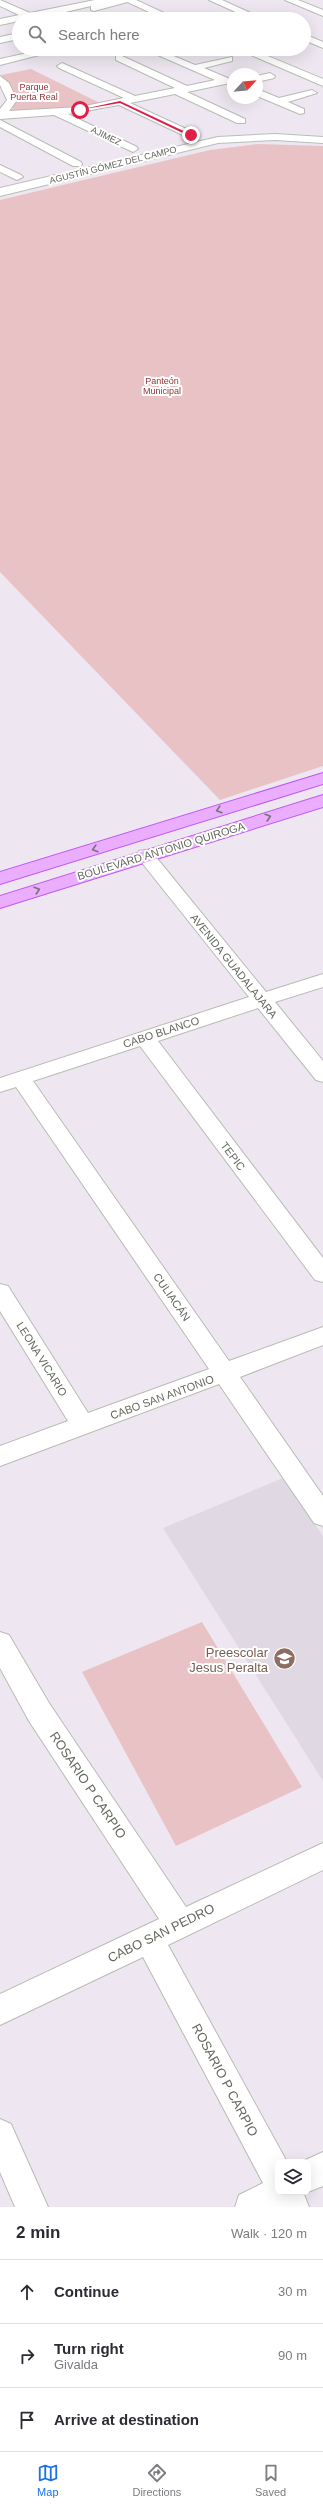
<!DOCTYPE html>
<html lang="en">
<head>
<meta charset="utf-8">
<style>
	:root { --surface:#fff; --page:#f2f2f3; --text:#2b2b33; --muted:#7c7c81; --line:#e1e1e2; --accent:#1a73e8 }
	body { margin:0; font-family:Helvetica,sans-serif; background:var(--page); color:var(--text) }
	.controls { position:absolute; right:12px; bottom:12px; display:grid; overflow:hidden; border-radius:8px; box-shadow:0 4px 16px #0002 }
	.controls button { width:36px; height:36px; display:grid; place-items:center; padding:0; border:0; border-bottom:1px solid var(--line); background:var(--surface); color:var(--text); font:20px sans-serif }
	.compass { position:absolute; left:227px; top:68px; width:36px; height:36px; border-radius:50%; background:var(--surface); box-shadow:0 4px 16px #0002; rotate:64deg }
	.stop { position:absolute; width:12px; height:12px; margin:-9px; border:3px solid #e11d48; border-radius:50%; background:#fff }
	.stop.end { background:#e11d48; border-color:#fff; box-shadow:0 1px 4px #0008 }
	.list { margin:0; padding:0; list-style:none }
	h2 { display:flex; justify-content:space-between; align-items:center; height:52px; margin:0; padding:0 16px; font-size:17px }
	h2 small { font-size:13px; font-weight:400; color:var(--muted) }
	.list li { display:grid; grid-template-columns:26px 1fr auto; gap:12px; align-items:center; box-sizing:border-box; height:64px; padding:0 16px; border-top:1px solid var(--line) }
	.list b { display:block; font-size:15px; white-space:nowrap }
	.list p { margin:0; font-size:13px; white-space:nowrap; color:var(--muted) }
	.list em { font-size:13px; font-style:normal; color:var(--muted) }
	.icon { flex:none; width:22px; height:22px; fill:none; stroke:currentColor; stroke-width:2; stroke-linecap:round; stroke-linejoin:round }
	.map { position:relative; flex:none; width:323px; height:2207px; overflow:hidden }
	.search { position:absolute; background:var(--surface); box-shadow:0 4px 16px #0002; left:12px; right:12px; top:12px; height:44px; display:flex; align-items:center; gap:10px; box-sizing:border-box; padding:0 14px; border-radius:22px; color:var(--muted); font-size:15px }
	.sheet { height:244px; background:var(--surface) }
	nav { display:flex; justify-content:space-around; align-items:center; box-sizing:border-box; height:56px; border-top:1px solid var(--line); background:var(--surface); font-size:11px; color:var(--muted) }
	nav a { display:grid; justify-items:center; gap:2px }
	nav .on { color:var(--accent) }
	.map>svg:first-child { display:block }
	.education { fill:#e0d8e3 }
	.green { fill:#e9c2c5 }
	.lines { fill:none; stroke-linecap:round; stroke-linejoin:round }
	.street-casing { stroke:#b8bcb4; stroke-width:2 }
	.secondary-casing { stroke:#babfb5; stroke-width:2 }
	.primary-casing { stroke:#bf58f9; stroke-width:2 }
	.street { fill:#fff; fill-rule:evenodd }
	.secondary { fill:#fff; fill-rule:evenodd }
	.primary { fill:#ebaeff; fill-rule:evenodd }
	.oneway { stroke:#777276 }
	.route { fill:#e11d48 }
	.labels { text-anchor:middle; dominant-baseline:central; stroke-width:4; stroke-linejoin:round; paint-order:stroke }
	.far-park-label { font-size:9px; fill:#913437; stroke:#fff }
	.far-street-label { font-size:9px; fill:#63685e; stroke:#fff }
	.street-label { font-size:11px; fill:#63685e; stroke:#fff }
	.near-education-label { font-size:13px; fill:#785e54; stroke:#fff; text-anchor:end }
	.near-street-label { font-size:13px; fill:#63685e; stroke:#fff }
</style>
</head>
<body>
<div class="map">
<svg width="323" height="2207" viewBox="0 0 323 2207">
	<rect width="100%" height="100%" fill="#eee7f1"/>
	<path class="education" d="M283,1478L323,1536V1781L163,1528Z"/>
	<g class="green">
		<path d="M31,69L102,104L78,108L18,112L12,110L15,100L13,89L1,75Z"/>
		<path d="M259,144L323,146V766L220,800L0,572V200L210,150Z"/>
		<path d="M202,1622L302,1787L176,1846L82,1672Z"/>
	</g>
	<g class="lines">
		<defs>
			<g id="street">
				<path d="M0,0L30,13L95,0H135L94,11L91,10V6L36,19H19V21L0,25V19L19,15L0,6Z"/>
				<path d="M209,0H222L264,19H251Z"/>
				<path d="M285,0H298L323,10V16Z"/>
				<path d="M19,33V39L0,43V37Z"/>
				<path d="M304,34L323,42V48L304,40Z"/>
				<path d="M46,49L55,51L0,65V59Z"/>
				<path d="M96,49H108L110,51L105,54Z"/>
				<path d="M144,49H157L195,65L232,57V61L204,68L230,79V83L187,92L245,119V123H237L175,94L130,103L195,133V137H187L119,105L68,114L137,147L138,149L133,152L54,115L0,119V109L7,100L0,85V76L9,83L17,100L9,111L80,107L124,98L59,68L57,66L62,63L135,96L175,88L116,60V56H122L187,86L215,80Z"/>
				<path d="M270,73L275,76L274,78L257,82V76Z"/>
				<path d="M257,89L279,98L312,90L317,93L288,102L304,109V113L300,114L257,96Z"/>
				<path d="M0,120L81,162L82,164L81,166H73L0,127Z"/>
				<path d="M0,165L21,175L23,177L17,180L0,172Z"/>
				<path d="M145,850L151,851L266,992L323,974V987L275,1002L323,1061V1082L316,1080L258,1008L158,1041L323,1258V1282L315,1280L140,1046L33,1081L229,1361L323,1327V1345L240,1377L323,1496V1526L314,1523L219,1384L0,1466V1446L68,1421L0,1311V1284L8,1286L88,1413L209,1369L16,1087L0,1092V1078L249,997L139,859L136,855L139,851Z"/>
				<path d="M0,1632L9,1635L49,1703L186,1907L323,1843V1870L168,1945L287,2162H278V2192H303L309,2207H235L239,2195L263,2183L143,1957L0,2025V1994L159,1919L29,1721L0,1668Z"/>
				<path d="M0,2119L11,2124L48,2207H15L0,2172Z"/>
				<path d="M323,2152V2186L308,2192V2162H301Z"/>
			</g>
			<g id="secondary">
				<path d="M123,0H136L177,19H164Z"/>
				<path d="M237,49H251L323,79V86Z"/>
				<path d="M275,134L323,137V143L275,140L218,143L0,196V188L218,137Z"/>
			</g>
			<g id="primary">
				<path d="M323,773V784L0,884V872Z"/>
				<path d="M323,795V807L0,908V896Z"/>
			</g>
		</defs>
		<use href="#street" class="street-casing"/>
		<use href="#secondary" class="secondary-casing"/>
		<use href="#primary" class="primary-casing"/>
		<use href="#street" class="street"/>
		<use href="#secondary" class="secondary"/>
		<use href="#primary" class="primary"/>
	</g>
	<defs><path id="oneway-chevron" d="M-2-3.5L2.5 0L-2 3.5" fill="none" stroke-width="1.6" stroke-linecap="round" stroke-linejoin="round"/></defs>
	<g class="oneway">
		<use href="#oneway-chevron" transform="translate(219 810) rotate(163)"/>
		<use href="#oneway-chevron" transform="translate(268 817) rotate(-17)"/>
		<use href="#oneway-chevron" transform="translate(95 849) rotate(163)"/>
		<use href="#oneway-chevron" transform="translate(37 890) rotate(-18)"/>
	</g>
	<path class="route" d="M120,101L192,135L189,136L120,103L79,110Z"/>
	<defs>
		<symbol id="school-disc" viewBox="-11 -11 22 22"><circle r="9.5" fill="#8d6e63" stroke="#fff"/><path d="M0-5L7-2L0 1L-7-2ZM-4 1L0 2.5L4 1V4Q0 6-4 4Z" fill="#fff"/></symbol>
	</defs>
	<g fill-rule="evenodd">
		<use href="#school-disc" x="272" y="1646" width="25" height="25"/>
	</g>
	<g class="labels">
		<g class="far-park-label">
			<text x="34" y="87">Parque<tspan x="34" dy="10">Puerta Real</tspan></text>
			<text x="162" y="381">Panteón<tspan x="162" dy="10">Municipal</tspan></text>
		</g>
		<g class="far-street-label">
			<text transform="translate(106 136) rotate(26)">AJIMEZ</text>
			<text transform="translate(113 165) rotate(-14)">AGUSTÍN GÓMEZ DEL CAMPO</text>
		</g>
		<g class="street-label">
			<text transform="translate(161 851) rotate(-17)">BOULEVARD ANTONIO QUIROGA</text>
			<text transform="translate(234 966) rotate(51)">AVENIDA GUADALAJARA</text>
			<text transform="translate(161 1032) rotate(-18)">CABO BLANCO</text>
			<text transform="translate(233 1156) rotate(53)">TEPIC</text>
			<text transform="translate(172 1297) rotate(55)">CULIACÁN</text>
			<text transform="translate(42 1359) rotate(58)">LEONA VICARIO</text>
			<text transform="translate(162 1397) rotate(-20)">CABO SAN ANTONIO</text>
		</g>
		<g class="near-education-label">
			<text x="268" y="1652">Preescolar<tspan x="268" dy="15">Jesus Peralta</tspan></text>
		</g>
		<g class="near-street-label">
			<text transform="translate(88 1785) rotate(56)">ROSARIO P CARPIO</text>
			<text transform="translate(161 1933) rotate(-26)">CABO SAN PEDRO</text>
			<text transform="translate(225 2080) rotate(62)">ROSARIO P CARPIO</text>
		</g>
	</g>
</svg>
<div class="controls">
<button><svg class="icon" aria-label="layers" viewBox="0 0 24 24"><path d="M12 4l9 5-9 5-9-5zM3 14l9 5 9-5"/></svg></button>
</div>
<svg class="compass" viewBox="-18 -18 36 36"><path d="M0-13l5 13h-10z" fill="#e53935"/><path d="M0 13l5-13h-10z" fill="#7c7c81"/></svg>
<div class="stop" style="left:80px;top:110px"></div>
<div class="stop end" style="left:191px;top:135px"></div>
<div class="search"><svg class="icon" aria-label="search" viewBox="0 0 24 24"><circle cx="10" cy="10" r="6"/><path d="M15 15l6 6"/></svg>Search here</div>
</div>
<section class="sheet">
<h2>2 min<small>Walk · 120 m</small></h2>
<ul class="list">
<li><svg class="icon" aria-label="ahead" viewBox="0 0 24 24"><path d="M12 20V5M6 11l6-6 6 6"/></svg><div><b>Continue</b></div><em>30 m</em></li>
<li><svg class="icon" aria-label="right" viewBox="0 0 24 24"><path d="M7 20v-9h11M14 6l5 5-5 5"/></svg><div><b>Turn right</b><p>Givalda</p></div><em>90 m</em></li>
<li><svg class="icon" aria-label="arrive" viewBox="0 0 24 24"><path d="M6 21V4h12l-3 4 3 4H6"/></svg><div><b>Arrive at destination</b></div></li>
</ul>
</section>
<nav>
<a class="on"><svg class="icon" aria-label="map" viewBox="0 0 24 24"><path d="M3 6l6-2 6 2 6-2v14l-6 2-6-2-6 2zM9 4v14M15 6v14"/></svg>Map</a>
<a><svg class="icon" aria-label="directions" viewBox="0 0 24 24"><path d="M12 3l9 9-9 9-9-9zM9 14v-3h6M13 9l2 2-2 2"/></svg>Directions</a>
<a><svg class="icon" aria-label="saved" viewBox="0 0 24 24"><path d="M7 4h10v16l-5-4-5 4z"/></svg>Saved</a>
</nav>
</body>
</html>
